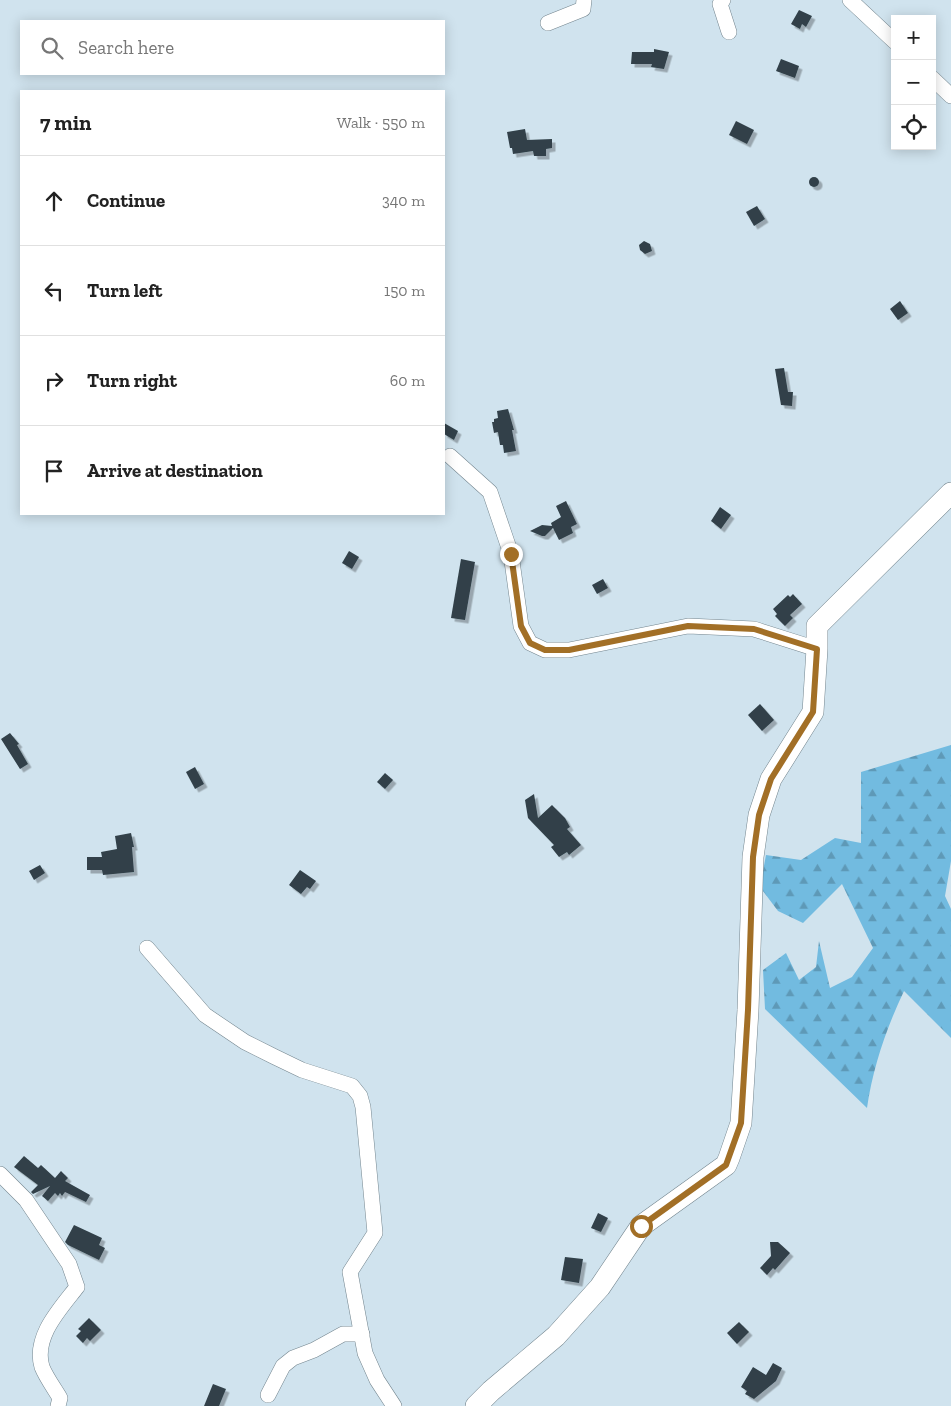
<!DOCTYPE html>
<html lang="en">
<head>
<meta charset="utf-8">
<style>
	:root { --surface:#fff; --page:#f2f2f2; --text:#222; --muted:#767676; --line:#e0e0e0 }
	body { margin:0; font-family:"Zilla Slab",serif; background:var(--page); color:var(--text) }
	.controls { position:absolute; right:15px; top:15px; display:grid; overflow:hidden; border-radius:0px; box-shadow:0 2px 12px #0003 }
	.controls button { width:45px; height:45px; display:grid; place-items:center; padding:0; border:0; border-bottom:1px solid var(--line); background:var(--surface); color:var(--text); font:25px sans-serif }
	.stop { position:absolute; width:15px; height:15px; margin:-11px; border:4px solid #a26f26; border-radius:50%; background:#fff }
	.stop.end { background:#a26f26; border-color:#fff; box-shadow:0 1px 5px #0008 }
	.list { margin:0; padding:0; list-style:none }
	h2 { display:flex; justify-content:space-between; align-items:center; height:65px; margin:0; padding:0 20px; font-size:21px }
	h2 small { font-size:16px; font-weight:400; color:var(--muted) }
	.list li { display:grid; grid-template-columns:32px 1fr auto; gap:15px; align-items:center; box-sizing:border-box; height:90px; padding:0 20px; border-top:1px solid var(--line) }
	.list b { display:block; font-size:19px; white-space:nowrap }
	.list em { font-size:16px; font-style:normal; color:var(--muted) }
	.icon { flex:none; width:28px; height:28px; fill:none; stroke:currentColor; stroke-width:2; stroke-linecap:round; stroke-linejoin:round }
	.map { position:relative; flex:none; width:951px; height:1406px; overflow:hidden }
	.search { position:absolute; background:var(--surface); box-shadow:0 2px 12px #0003; left:20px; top:20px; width:425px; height:55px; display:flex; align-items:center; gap:12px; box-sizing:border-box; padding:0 18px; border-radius:0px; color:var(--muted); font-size:19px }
	.panel { position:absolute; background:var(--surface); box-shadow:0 2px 12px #0003; left:20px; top:90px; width:425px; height:425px; border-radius:0px }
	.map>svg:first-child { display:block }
	.forest { fill:url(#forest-firs) }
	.building { fill:#314149; filter:url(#shadow) }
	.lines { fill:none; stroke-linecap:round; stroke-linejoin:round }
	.street-casing { stroke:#73858e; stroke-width:16 }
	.secondary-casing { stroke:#73858e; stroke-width:22 }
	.street { stroke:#fff; stroke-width:15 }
	.secondary { stroke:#fff; stroke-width:21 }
	.route { stroke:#a26f26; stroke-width:6 }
</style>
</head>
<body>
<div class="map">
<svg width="951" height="1406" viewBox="0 0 951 1406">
	<defs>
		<pattern id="forest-firs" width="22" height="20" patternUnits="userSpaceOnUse" patternTransform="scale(1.25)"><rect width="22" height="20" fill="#72bbe0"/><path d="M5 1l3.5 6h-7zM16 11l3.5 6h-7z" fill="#5e99b7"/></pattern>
		<filter id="shadow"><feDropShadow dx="3.5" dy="3.5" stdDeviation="0" flood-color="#0004"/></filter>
	</defs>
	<rect width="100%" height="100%" fill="#d0e3ee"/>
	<path class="forest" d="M951,745V861L945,896L951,909V1038L904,991C886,1029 873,1067 867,1108L765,1009L763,970L786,953L799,980L816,967L819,941L830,988L852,977L873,948L842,884L803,923L778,911L760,887L766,855L801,860L835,838L861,843V772Z"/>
	<g class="building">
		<path d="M799,10L812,16L806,27L802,24L800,29L791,24Z"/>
		<path d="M654,49L669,52L664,69L651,67L652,64H631L632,52H654Z"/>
		<path d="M781,59L799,66L795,78L776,71Z"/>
		<path d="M736,121L754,130L747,144L729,135Z"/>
		<path d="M525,129L527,140L552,139V148L546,149V156H534L533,151L513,154L512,148H510L507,132Z"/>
		<circle cx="814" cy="182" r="5"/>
		<path d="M757,206L765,219L754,226L746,212Z"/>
		<path d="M644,241L650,244L652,251L645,254L640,250L639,245Z"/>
		<path d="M900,301L908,313L898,320L890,309Z"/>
		<path d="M784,368L788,392H793L792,406L781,405L775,369Z"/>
		<path d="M508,409L514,430H512L516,451L504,453L503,445H500L498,432L494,433L492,422H494V419L498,418L497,411Z"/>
		<path d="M444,423L458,431L454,440L444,434Z"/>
		<path d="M566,501L577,524L571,527L573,533L559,540L553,528L545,536H542L530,531L542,525L552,526L551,523L561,517L556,506Z"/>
		<path d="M720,507L731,515L721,529L711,521Z"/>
		<path d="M349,551L359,557L352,569L342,563Z"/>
		<path d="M461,559L475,562L465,620L451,618Z"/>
		<path d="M603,579L608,588L597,594L592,585Z"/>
		<path d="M793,594L802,604L790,615L793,618L785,626L775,616L777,614L773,609L788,595L790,597Z"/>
		<path d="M760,704L774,720L762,731L748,715Z"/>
		<path d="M10,733L19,744L17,745L28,764L20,769L1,739Z"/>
		<path d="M195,767L204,784L195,789L186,772Z"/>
		<path d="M385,773L393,780L385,789L377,782Z"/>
		<path d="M534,794L538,818L552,805L565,818L570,827L567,829L581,845L569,855L567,852L559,857L551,847L554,845L528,818L525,800Z"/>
		<path d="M131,833L134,847H132L134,872L103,875L102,870H87V857H102L101,852L117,849L115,836Z"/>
		<path d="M40,865L45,873L34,880L29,871Z"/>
		<path d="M300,870L316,881L310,889L307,887L301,894L289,885Z"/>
		<path d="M24,1156L38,1168L41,1165L55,1178L61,1171L68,1178L65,1181L90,1195L86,1202L65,1192L62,1196L60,1193L58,1196L55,1193L48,1201L42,1196L50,1186L33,1194L31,1192L38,1185L14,1167Z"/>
		<path d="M598,1213L608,1218L601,1232L591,1228Z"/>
		<path d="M74,1225L102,1238L99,1245L105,1248L99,1260L68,1245L65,1242Z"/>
		<path d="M770,1242H778L790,1253L775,1270L773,1268L767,1275L760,1268L771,1256Z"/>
		<path d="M565,1257L583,1259L579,1283L561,1280Z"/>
		<path d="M89,1318L101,1330L90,1341L87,1338L83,1343L76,1336L81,1331L78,1329Z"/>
		<path d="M739,1322L749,1332L737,1344L727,1333Z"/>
		<path d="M773,1363L782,1368L776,1381L754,1399L745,1394L747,1391L741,1387L753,1367L766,1375Z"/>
		<path d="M213,1384L226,1389L219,1406H204Z"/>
	</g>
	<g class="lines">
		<defs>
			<g id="street">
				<path d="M723,0L720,4L729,32"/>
				<path d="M850,0L895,42"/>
				<path d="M548,23L583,9L584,0"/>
				<path d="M932,78L951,96"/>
				<path d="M450,456L490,492L511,554L521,626L530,643L545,650H569L688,626L754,629L817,649"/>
				<path d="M147,948L205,1015L245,1042L275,1057L302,1070L352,1086L360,1096L363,1107L375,1233L350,1272L365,1353L377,1380L394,1406"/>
				<path d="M0,1174L26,1200L69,1264L77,1287C60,1309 33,1337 42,1367C46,1377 54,1388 60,1398L58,1406"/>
				<path d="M268,1395L283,1366L293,1358L314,1350L343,1334H362"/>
			</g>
			<path id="secondary" d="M476,1406L491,1391L556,1336L600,1287L641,1226L726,1165L729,1158L741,1123L748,1010L753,857L759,815L771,779L813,712L817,649V626L951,493"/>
		</defs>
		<use href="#street" class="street-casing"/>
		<use href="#secondary" class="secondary-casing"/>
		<use href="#street" class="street"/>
		<use href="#secondary" class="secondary"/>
	</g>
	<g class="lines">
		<path class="route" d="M511,554L521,626L530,643L545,650H569L688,626L754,629L817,649L813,712L771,779L759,815L753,857L748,1010L741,1123L726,1165L641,1226"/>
	</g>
</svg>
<div class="controls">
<button>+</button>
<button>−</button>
<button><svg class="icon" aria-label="locate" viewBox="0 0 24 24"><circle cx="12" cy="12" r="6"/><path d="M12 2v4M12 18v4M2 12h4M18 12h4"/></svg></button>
</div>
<div class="stop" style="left:641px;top:1226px"></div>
<div class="stop end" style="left:511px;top:554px"></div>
<div class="search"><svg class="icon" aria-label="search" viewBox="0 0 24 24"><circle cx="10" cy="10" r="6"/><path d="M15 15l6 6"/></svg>Search here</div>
<section class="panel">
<h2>7 min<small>Walk · 550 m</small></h2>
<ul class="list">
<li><svg class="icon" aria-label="ahead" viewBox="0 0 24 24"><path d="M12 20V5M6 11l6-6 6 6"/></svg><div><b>Continue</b></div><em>340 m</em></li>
<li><svg class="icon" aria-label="left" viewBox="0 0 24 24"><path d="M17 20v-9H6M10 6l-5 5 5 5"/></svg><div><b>Turn left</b></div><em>150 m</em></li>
<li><svg class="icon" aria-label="right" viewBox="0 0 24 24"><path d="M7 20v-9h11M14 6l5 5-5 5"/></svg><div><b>Turn right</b></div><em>60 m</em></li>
<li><svg class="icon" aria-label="arrive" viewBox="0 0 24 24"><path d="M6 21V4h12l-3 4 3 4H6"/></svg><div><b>Arrive at destination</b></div></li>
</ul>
</section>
</div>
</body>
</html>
